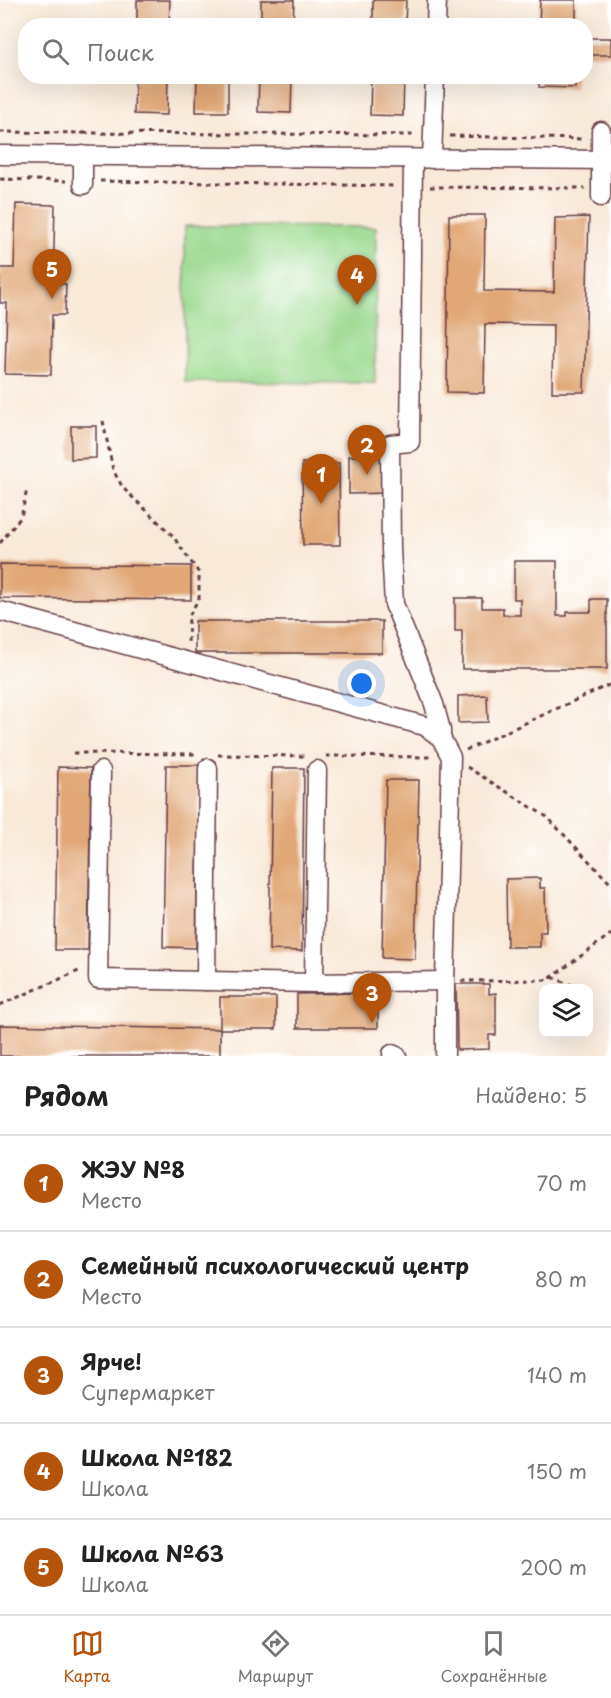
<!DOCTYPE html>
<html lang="ru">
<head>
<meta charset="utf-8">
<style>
	:root { --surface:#fff; --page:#f6f6f6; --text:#222; --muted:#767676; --line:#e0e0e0; --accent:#b45309 }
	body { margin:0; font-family:"Playpen Sans",sans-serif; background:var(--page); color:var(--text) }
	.controls { position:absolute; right:18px; bottom:18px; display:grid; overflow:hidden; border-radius:12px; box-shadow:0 6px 24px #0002 }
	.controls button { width:54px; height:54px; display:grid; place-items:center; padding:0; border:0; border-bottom:2px solid var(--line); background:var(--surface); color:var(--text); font:30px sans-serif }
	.you { position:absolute; left:362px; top:684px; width:21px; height:21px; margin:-15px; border:4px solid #fff; border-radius:50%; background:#1a73e8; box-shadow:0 0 0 9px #1a73e833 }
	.badge { display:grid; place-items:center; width:39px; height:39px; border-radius:50%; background:var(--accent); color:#fff; font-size:20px; font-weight:700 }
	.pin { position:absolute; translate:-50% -50px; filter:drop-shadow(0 2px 3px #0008) }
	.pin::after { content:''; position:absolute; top:32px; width:21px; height:18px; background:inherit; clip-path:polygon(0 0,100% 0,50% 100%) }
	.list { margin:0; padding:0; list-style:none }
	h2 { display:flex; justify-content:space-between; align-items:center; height:78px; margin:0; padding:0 24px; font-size:26px }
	h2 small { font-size:20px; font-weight:400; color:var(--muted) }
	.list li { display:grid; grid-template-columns:39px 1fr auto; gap:18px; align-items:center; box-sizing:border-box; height:96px; padding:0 24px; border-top:2px solid var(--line) }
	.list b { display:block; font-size:22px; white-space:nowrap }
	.list p { margin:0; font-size:20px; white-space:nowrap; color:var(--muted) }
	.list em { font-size:20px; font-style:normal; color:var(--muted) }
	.icon { flex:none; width:33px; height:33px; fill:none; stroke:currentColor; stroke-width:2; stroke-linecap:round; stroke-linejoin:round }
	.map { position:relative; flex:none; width:611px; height:1056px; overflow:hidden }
	.search { position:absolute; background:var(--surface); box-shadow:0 6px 24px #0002; left:18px; right:18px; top:18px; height:66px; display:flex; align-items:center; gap:15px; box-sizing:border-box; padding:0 21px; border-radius:24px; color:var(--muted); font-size:22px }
	.sheet { height:558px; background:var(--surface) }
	nav { display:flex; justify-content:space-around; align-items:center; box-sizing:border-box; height:84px; border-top:2px solid var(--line); background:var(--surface); font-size:16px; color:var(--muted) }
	nav a { display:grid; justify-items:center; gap:3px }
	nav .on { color:var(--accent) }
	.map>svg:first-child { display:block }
	.green { fill:#9bd98e; stroke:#727c5c; stroke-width:1.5 }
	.building { fill:#e1a776 }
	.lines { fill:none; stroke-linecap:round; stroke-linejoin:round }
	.minor-casing { stroke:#643d45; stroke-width:21 }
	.path { stroke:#643d45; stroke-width:3; stroke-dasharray:4.5 4.5; stroke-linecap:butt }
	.minor { stroke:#fff; stroke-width:18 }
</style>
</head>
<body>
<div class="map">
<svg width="611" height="1056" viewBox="0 0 611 1056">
	<rect width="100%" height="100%" fill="#fff"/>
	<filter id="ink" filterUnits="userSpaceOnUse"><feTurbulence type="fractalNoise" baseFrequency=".0167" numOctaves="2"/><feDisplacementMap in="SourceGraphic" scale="12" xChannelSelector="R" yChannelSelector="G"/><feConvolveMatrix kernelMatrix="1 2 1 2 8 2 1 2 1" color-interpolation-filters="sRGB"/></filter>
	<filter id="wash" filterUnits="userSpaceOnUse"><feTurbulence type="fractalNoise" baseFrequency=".008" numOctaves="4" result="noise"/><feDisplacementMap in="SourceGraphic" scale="24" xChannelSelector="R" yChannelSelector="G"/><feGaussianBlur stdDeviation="1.35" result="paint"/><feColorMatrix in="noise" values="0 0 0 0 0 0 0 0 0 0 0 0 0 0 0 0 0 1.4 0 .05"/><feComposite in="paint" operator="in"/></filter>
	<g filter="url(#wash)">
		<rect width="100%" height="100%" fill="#f8e9d8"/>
		<path class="green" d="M185,226L376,227L375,383L185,382Z"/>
		<g id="blocks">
			<g class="building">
				<path d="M137,0H170L169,26H137Z"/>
				<path d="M261,0H294L293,26H261Z"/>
				<path d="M373,0H406L405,26H373Z"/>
				<path d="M540,0H576V26H539Z"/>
				<rect x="586" y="38" width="25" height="17"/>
				<path d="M135,76H168L167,115L134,114Z"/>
				<path d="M259,76H292L291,113L258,112Z"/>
				<path d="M371,76H404L403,116L370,115Z"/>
				<path d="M539,76H575V88L539,87Z"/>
				<path d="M197,77L228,78V112H196Z"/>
				<path d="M16,204L55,205L53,284H66L65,315H52L51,375L5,374L7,303H0V268H14Z"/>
				<path d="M449,215H485L484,291L554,292L555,218L589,217L584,392H552L553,325L485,324L484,393L447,392Z"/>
				<path d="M71,426H96V458L71,459Z"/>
				<path d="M349,456H384V493L349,494Z"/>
				<path d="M302,463H339L340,545H303Z"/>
				<path d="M514,561H557V616H567V612H591V599H607V669H462V631H455V598H482V608H503V615H520V599H514Z"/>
				<path d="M0,564L191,566V600L0,598Z"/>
				<rect x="195" y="621" width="187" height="32"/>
				<path d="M487,695L488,722L458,723V696Z"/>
				<path d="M166,765H199L196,948L163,947Z"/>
				<path d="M58,767L91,768L88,950H55Z"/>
				<path d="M272,768H304L302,951L269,950Z"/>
				<path d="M386,780H419L415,959L382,958Z"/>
				<path d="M540,878V888H545L546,932H540V947H507L506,879Z"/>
				<path d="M456,984H489V994L496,993V1035H489V1049L457,1050Z"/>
				<path d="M378,993V1028H297V994Z"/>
				<path d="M220,997H276V1029H220V1056H0V1025L220,1029Z"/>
			</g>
		</g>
	</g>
	<g filter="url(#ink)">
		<use href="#blocks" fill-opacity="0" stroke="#643d45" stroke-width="1.5"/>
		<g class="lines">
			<defs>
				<g id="minor">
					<path d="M436,26L437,0"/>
					<path d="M601,131V197"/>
					<path d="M0,155L611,160"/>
					<path d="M413,159L410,442L390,444L391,549L394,604L434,704L441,730V738"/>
					<path d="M432,159L435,76"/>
					<path d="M83,185V155"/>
					<path d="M0,611L425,726L441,738L451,757L445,981V1056"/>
					<path d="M101,771L98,979L314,983L445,981"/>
					<path d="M206,981L208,768"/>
					<path d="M314,983L317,770"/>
					<path d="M392,1054L397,1056"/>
				</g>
			</defs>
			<use href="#minor" class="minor-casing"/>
			<g class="path">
				<path d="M0,132L84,133V135"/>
				<path d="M84,133L416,135"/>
				<path d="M450,136L584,139"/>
				<path d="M0,179L66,181"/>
				<path d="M100,181L396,186"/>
				<path d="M430,187L585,188"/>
				<path d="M103,421L113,470L123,488L172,535L199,573V598L189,616L188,644"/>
				<path d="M0,543L21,517L27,489"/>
				<path d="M466,750L611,684"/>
				<path d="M73,753L199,754"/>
				<path d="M218,755L307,756"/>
				<path d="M326,756L433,757"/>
				<path d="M467,767L547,817L611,884"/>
				<path d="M552,977L579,988"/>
				<path d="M461,981L548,980L611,934"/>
				<path d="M0,1005L81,970"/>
			</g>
			<use href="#minor" class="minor"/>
		</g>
	</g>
</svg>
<div class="controls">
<button><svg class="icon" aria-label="layers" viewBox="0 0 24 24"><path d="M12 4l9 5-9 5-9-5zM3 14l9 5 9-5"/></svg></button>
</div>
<div class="you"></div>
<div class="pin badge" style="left:321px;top:504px">1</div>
<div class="pin badge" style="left:367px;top:475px">2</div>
<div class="pin badge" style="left:372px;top:1023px">3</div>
<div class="pin badge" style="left:357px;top:305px">4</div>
<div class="pin badge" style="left:52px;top:299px">5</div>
<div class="search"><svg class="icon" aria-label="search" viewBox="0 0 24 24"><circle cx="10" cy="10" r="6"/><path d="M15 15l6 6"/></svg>Поиск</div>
</div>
<section class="sheet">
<h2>Рядом<small>Найдено: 5</small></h2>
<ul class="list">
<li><span class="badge">1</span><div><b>ЖЭУ №8</b><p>Место</p></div><em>70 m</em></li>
<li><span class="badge">2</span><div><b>Семейный психологический центр</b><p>Место</p></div><em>80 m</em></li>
<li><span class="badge">3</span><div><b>Ярче!</b><p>Супермаркет</p></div><em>140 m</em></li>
<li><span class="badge">4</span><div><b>Школа №182</b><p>Школа</p></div><em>150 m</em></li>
<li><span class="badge">5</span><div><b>Школа №63</b><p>Школа</p></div><em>200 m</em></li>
</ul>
</section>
<nav>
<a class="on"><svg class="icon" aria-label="map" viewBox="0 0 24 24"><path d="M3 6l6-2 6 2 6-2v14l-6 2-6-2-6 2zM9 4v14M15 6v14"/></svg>Карта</a>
<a><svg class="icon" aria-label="directions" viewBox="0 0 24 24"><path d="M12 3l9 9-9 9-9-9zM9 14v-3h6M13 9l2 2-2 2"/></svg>Маршрут</a>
<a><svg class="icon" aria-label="saved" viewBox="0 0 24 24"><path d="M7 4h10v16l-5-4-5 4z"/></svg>Сохранённые</a>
</nav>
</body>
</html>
